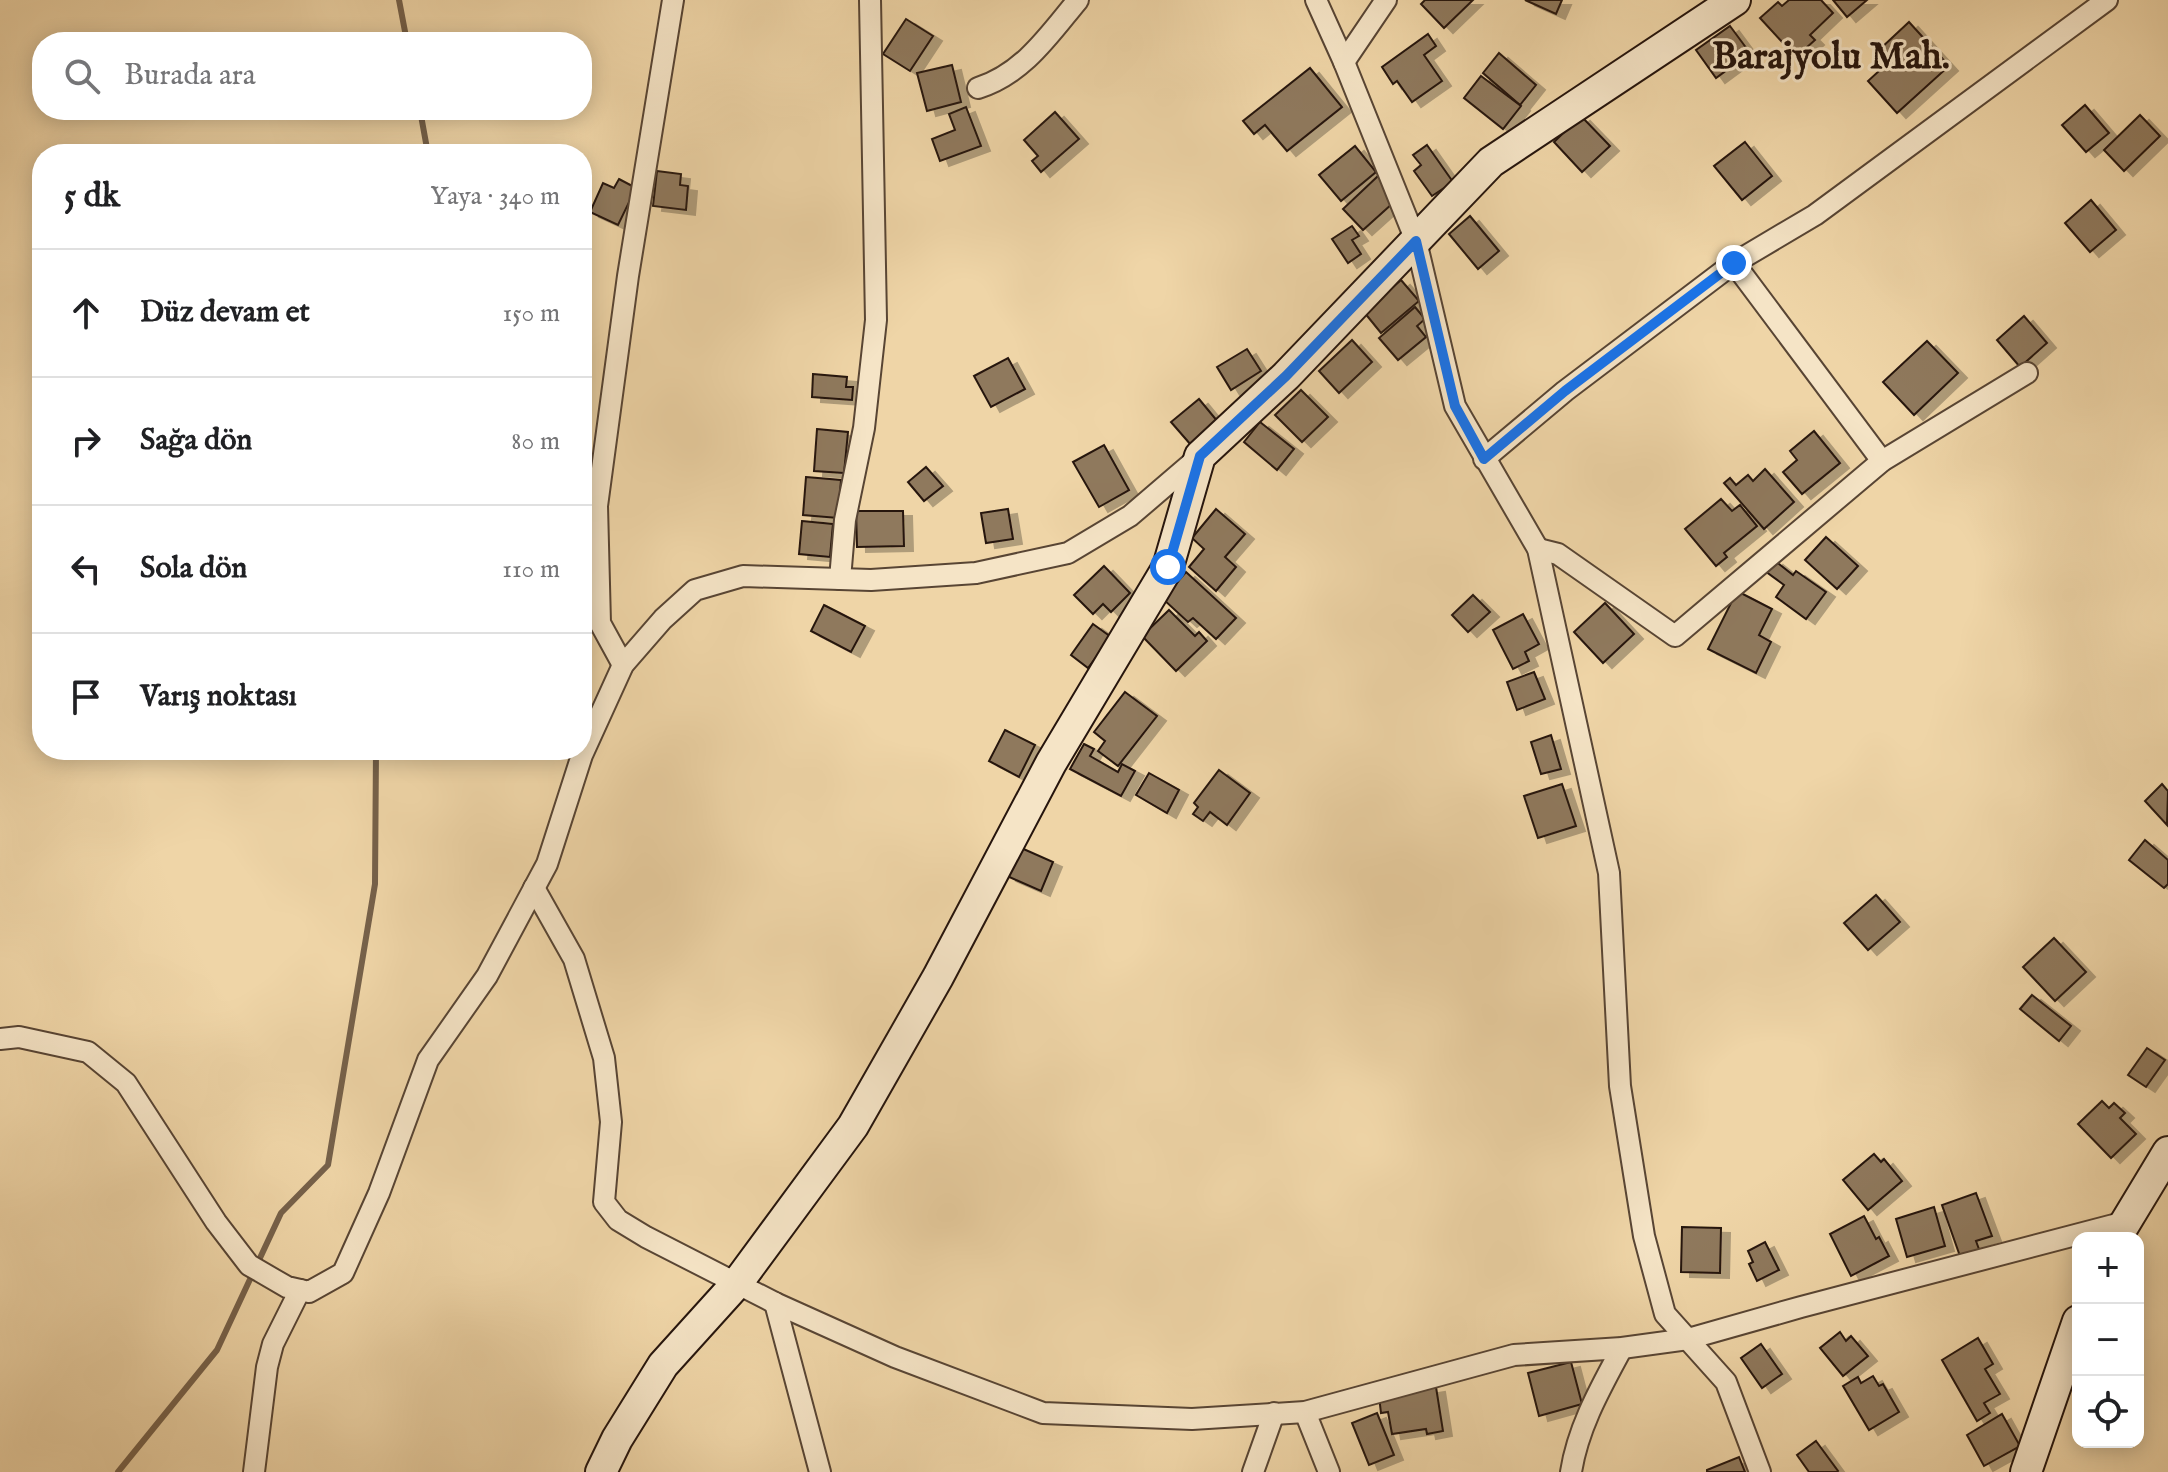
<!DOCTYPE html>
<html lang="tr">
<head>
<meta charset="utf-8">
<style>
	:root { --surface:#fff; --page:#f2f2f2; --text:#202124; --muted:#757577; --line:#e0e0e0 }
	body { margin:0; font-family:"IM FELL English",serif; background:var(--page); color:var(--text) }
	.controls { position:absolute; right:24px; bottom:24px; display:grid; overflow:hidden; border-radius:16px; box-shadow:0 4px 20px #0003 }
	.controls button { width:72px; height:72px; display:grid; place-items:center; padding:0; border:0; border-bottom:2px solid var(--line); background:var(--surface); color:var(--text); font:40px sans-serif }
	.stop { position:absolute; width:24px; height:24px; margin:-18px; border:6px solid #1a73e8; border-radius:50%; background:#fff }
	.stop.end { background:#1a73e8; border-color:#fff; box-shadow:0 2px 8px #0008 }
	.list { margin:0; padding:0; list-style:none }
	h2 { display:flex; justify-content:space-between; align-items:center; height:104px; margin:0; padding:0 32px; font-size:34px }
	h2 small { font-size:26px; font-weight:400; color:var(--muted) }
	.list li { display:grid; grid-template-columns:52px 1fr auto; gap:24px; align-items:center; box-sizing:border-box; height:128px; padding:0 32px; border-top:2px solid var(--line) }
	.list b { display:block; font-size:30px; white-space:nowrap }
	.list em { font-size:26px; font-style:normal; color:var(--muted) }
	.icon { flex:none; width:44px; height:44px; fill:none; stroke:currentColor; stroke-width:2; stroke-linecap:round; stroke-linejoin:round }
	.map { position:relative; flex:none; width:2168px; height:1472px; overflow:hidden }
	.search { position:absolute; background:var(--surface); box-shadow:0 4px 20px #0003; left:32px; top:32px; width:560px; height:88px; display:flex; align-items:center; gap:20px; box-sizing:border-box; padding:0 28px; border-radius:32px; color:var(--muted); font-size:30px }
	.panel { position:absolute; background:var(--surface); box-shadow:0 4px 20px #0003; left:32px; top:144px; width:560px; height:616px; border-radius:32px }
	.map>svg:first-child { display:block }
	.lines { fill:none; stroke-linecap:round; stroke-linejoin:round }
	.stream { stroke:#76614a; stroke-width:6 }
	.building { fill:#8f795d; stroke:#26150d; stroke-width:2; filter:url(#shadow) }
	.street-casing { stroke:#584534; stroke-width:24 }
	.secondary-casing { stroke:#26150d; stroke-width:34 }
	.street { stroke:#f5e4c6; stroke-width:20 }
	.secondary { stroke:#f5e4c6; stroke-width:30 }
	.route { stroke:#1a73e8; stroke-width:10 }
	.labels { text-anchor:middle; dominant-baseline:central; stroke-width:6; stroke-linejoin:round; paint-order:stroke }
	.district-label { font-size:38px; font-weight:bold; fill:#26150d; stroke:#f5e4c6 }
</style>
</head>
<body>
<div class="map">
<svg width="2168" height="1472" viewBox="0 0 2168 1472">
	<defs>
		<filter id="shadow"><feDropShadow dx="9" dy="5" stdDeviation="0" flood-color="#0004"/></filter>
	</defs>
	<rect width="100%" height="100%" fill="#efd5a7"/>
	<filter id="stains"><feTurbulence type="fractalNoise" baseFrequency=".0025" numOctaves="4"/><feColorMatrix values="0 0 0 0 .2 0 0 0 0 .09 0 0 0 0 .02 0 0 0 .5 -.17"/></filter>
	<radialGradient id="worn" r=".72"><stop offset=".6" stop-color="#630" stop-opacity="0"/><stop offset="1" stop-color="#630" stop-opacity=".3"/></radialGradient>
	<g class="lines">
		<g class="stream">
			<path d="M399,0L407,42"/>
			<path d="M420,110L428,154"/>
			<path d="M118,1472L217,1350L281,1213L328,1165L375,884L376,750"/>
		</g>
	</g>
	<g class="building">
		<path d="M1425,0H1473L1444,28L1421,4Z"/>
		<path d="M1525,0H1562L1556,14Z"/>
		<path d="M1789,0H1821L1833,13L1810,35L1815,40L1796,57L1760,18L1778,2L1782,6Z"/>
		<path d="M1833,0H1867L1847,17Z"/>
		<path d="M906,19L933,36L910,71L883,54Z"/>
		<path d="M1909,22L1949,66L1897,113L1868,81L1891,60L1880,49Z"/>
		<path d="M1730,26L1750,53L1716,78L1696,50Z"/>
		<path d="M1428,34L1436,46L1424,55L1442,81L1412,102L1397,81L1393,84L1382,67Z"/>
		<path d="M1499,53L1536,85L1520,105L1483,73Z"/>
		<path d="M952,65L961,102L927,111L917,73Z"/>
		<path d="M1310,68L1342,107L1287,151L1265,125L1254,134L1243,121Z"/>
		<path d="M1481,76L1521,106L1503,129L1464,98Z"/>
		<path d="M2085,105L2109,133L2086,152L2062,125Z"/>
		<path d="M966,107L981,146L940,161L932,139L955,130L949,114Z"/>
		<path d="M1055,112L1079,139L1041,172L1032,161L1038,156L1024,140Z"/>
		<path d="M2140,115L2160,136L2124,171L2104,150Z"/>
		<path d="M1581,116L1610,146L1582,172L1554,142Z"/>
		<path d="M1745,142L1772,176L1742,200L1714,166Z"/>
		<path d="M1427,145L1453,182L1432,196L1414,171L1421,165L1413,155Z"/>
		<path d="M1355,146L1376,172L1341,201L1319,175Z"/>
		<path d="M657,171L681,174L680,185L688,186L686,210L653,206Z"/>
		<path d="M1378,176L1394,194L1393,203L1363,230L1343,209Z"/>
		<path d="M619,179L636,188L618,225L590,212L603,183L614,188Z"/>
		<path d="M2091,200L2116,230L2090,252L2065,223Z"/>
		<path d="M1470,216L1499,251L1478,269L1449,234Z"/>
		<path d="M1352,226L1359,236L1352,240L1361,254L1348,263L1332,239Z"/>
		<path d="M1401,280L1419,301L1381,333L1364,312Z"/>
		<path d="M1415,307L1425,319L1417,326L1426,337L1398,360L1379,338Z"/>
		<path d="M2024,316L2047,343L2020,367L1997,340Z"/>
		<path d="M1352,340L1372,362L1339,393L1319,371Z"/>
		<path d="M1927,341L1958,373L1914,415L1883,382Z"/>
		<path d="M1247,349L1261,371L1231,390L1217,367Z"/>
		<path d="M1008,358L1025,389L991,407L974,376Z"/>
		<path d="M813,374L847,377L846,387H853L852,400L812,397Z"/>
		<path d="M1301,390L1328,417L1302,442L1275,415Z"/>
		<path d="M1199,399L1218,422L1191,445L1171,422Z"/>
		<path d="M1260,422L1294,449L1277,470L1244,442Z"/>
		<path d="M817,429L848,432L844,473L814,471Z"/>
		<path d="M1814,431L1840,463L1802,494L1783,472L1797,460L1790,451Z"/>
		<path d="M1104,445L1129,490L1099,507L1073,462Z"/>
		<path d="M926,467L943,486L924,501L908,482Z"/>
		<path d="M1765,469L1794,502L1764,529L1724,483L1730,478L1736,485L1748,475L1753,481Z"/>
		<path d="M806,477L841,480L838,518L803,515Z"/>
		<path d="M1721,499L1732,511L1740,505L1757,526L1724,553L1727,557L1716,566L1685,529Z"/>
		<path d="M1008,509L1013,539L986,543L981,513Z"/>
		<path d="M1216,509L1245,534L1225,557L1236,567L1216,591L1189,567L1204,549L1192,538Z"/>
		<path d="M856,511H903L904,546L857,547Z"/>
		<path d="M802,521L833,524L830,557L799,554Z"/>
		<path d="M1826,537L1858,566L1837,589L1805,560Z"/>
		<path d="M1774,560L1793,575L1796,571L1826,592L1806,619L1776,597L1784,585L1765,571Z"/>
		<path d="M1104,566L1130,593L1111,612L1103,604L1093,614L1074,595Z"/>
		<path d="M1186,572L1236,618L1216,639L1193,618L1188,622L1163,599Z"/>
		<path d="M1737,591L1772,609L1759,635L1771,642L1756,673L1708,649Z"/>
		<path d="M1473,595L1490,612L1468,632L1452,615Z"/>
		<path d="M1605,603L1634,634L1603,663L1574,632Z"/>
		<path d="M824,605L865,626L851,652L811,631Z"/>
		<path d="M1169,610L1195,636L1199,632L1207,641L1176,671L1142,636Z"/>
		<path d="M1523,614L1539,644L1525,652L1529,661L1513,669L1493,630Z"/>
		<path d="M1093,624L1111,637L1088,668L1071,655Z"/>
		<path d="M1534,672L1545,699L1517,710L1507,682Z"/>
		<path d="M1125,692L1157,716L1118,766L1098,751L1105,741L1094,732Z"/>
		<path d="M1005,730L1035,745L1019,777L989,761Z"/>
		<path d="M1551,735L1561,769L1541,774L1531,742Z"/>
		<path d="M1084,744L1094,749L1090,756L1118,772L1122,764L1135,771L1121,796L1070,769Z"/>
		<path d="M1219,770L1250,793L1227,825L1210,812L1203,821L1193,814L1198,807L1194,803Z"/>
		<path d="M1149,773L1179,790L1167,813L1136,795Z"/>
		<path d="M1562,784L1576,826L1538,838L1524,796Z"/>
		<path d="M2162,784L2168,791L2167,825L2145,801Z"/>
		<path d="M2145,840L2168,860V884L2164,888L2129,860Z"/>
		<path d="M1019,847L1053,862L1041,891L1007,876Z"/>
		<path d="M1876,895L1900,922L1868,950L1844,923Z"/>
		<path d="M2054,938L2086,972L2055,1001L2023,967Z"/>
		<path d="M2032,995L2071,1026L2059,1041L2020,1009Z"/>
		<path d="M2147,1048L2165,1060L2146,1087L2128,1075Z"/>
		<path d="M2102,1101L2109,1108L2114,1103L2125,1113L2120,1118L2136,1134L2111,1158L2078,1124Z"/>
		<path d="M1874,1154L1881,1162L1884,1159L1902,1181L1868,1210L1843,1180Z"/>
		<path d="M1976,1193L1992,1236L1976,1241L1980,1252L1961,1259L1942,1205Z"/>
		<path d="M1934,1207L1945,1246L1907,1257L1896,1219Z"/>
		<path d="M1864,1216L1876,1239L1879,1237L1889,1256L1851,1276L1830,1234Z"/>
		<path d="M1682,1227L1721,1228L1720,1273L1681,1272Z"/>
		<path d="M1765,1242L1779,1270L1757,1281L1749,1264L1753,1262L1748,1251Z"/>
		<path d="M1840,1332L1846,1341L1851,1336L1868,1356L1843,1376L1820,1348Z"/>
		<path d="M1978,1338L1993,1364L1985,1369L2000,1394L1984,1403L1990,1413L1977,1421L1942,1360Z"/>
		<path d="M1761,1344L1782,1374L1762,1388L1741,1358Z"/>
		<path d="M1571,1362L1582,1404L1539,1416L1528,1373Z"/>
		<path d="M1873,1376L1879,1386L1883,1384L1899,1412L1869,1430L1843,1386L1858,1377L1861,1383Z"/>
		<path d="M1436,1387L1443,1431L1427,1434L1426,1429L1392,1434L1388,1412L1381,1413L1379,1396Z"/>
		<path d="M1377,1413L1394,1455L1369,1465L1352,1423Z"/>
		<path d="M2002,1414L2020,1446L1984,1466L1967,1435Z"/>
		<path d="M1816,1441L1838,1471L1837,1472H1809L1797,1455Z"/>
		<path d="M1739,1457L1745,1472H1707V1470Z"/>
	</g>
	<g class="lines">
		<defs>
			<g id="street">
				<path d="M1316,0L1344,62L1416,241L1455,406L1538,549L1609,873L1620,1086L1644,1236L1665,1314L1726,1382L1760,1472"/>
				<path d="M1344,62L1386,0"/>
				<path d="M978,88C1023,74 1049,35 1078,0"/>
				<path d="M1734,263L1882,461"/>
				<path d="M1484,459L1565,391L1734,263L1815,215L2107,0"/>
				<path d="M1538,549L1558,554L1675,636L1882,461L2027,373"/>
				<path d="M840,579L845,520L864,428L876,320L870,0"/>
				<path d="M623,665L600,623L597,506L628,276L673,0"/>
				<path d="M534,888L574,959L604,1058L611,1122L604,1202L618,1220L646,1237L775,1303L895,1357L1043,1413L1192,1419L1305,1412L1514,1355L1622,1348L1688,1339L1801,1307L2125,1222"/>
				<path d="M0,1039L19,1037L88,1052L126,1083L216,1222L249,1265L287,1287L309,1292L343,1273L379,1193L428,1060L487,976L547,864L582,755L623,665L663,619L695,590L743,576L871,580L976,573L1068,553L1130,516L1200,456"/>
				<path d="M775,1303L820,1472"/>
				<path d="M1305,1412L1329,1472"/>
				<path d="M254,1472L267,1367L273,1344L300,1290"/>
				<path d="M1253,1472L1274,1413"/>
				<path d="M1571,1472C1578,1427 1601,1387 1622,1348"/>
			</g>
			<g id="secondary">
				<path d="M2116,1238L2168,1152"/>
				<path d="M601,1472L617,1439L663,1365L738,1282L853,1126L938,977L1051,763L1168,567L1200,456L1286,376L1491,162L1735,0"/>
				<path d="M2026,1472L2078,1321"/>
			</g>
		</defs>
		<use href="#street" class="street-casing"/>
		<use href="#secondary" class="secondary-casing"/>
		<use href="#street" class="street"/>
		<use href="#secondary" class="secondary"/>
	</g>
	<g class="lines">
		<path class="route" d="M1168,567L1200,456L1286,376L1416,241L1455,406L1484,459L1565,391L1734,263"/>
	</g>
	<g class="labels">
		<g class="district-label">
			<text x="1831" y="58">Barajyolu Mah.</text>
		</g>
	</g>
	<rect width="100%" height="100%" filter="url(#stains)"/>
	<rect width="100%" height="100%" fill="url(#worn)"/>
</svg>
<div class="controls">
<button>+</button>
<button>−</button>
<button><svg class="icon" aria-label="locate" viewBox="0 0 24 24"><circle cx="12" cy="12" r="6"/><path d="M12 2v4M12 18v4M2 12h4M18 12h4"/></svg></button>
</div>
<div class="stop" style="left:1168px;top:567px"></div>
<div class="stop end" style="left:1734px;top:263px"></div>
<div class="search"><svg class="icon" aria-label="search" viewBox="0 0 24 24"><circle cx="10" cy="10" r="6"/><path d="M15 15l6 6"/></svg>Burada ara</div>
<section class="panel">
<h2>5 dk<small>Yaya · 340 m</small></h2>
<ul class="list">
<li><svg class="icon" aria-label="ahead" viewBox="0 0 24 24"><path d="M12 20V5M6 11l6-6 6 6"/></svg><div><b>Düz devam et</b></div><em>150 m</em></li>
<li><svg class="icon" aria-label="right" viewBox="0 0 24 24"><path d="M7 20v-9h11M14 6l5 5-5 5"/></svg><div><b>Sağa dön</b></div><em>80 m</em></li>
<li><svg class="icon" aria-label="left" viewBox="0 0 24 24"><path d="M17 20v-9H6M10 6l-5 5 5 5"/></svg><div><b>Sola dön</b></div><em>110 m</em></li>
<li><svg class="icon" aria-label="arrive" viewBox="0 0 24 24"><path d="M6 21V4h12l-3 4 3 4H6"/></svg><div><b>Varış noktası</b></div></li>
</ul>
</section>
</div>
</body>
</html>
